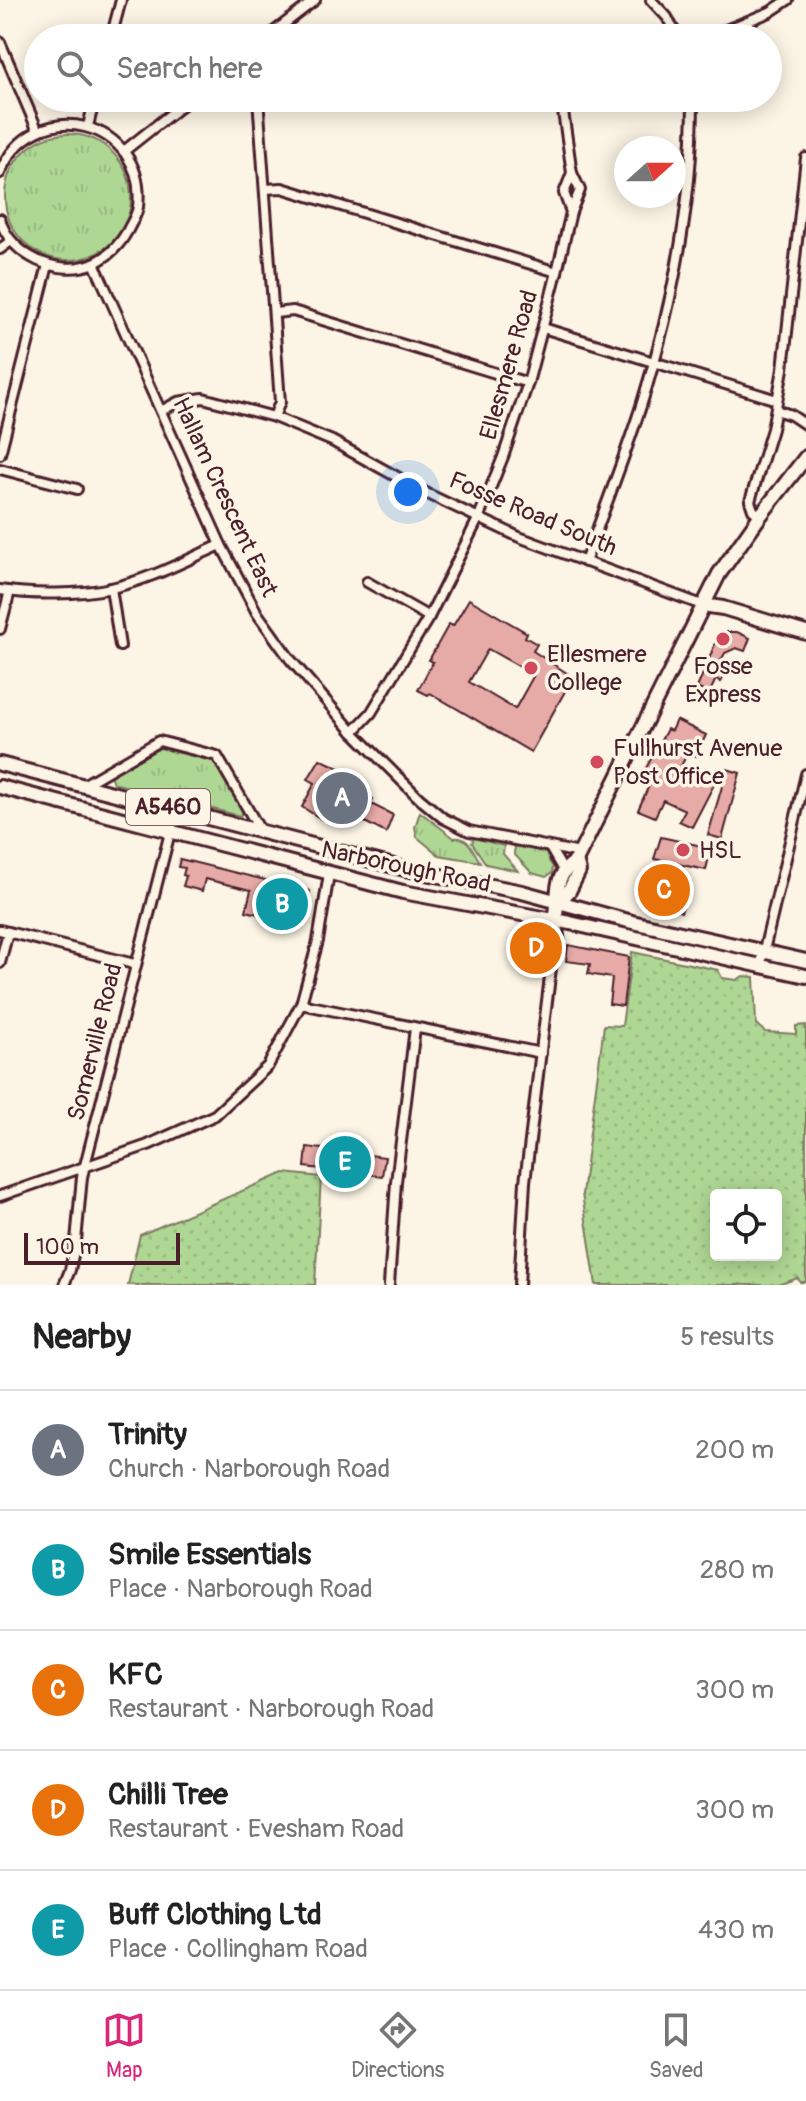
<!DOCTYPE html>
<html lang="en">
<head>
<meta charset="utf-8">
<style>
	:root { --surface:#fff; --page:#f6f6f6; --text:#222; --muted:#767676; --line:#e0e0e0; --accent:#db2777 }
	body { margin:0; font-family:Pangolin,sans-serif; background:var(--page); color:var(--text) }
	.controls { position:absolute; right:24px; bottom:24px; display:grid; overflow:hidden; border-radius:8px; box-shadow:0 4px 20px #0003 }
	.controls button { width:72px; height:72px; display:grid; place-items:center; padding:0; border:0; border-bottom:2px solid var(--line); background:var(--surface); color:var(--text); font:40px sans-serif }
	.compass { position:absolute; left:614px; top:136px; width:72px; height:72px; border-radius:50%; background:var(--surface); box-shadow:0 4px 20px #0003; rotate:69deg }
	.scale { position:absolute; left:24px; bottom:20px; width:156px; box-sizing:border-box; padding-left:8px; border:4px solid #4a1f2b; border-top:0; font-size:22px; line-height:28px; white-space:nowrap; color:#4a1f2b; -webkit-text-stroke:6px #fcf5e5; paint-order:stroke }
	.you { position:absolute; left:408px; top:492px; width:28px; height:28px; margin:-20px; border:6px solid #fff; border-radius:50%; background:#1a73e8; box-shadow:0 0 0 12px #1a73e833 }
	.badge { display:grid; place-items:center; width:52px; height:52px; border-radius:50%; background:var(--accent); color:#fff; font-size:26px; font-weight:700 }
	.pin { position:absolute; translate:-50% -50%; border:4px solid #fff; box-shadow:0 2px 8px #0006 }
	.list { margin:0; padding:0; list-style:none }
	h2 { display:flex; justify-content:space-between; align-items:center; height:104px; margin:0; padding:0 32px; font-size:34px }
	h2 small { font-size:26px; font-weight:400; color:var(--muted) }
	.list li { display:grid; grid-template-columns:52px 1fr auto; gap:24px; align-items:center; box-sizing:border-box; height:120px; padding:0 32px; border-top:2px solid var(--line) }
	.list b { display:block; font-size:30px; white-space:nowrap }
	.list p { margin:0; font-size:26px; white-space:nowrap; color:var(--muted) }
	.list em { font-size:26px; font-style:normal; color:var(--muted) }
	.icon { flex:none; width:44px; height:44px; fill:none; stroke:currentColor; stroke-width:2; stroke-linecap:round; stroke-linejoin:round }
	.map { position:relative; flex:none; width:806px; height:1285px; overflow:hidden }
	.search { position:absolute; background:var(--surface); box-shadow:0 4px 20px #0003; left:24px; right:24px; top:24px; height:88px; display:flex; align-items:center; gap:20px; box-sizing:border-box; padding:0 28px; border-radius:44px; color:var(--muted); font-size:30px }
	.sheet { height:704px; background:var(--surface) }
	nav { display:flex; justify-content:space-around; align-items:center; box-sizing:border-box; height:112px; border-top:2px solid var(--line); background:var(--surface); font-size:22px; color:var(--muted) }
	nav a { display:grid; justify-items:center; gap:4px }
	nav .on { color:var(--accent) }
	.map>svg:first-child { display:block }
	.grass { fill:url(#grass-tufts); stroke:#7c7b60; stroke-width:2 }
	.park { fill:url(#park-dots); stroke:#7c7b60; stroke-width:2; fill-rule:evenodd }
	.building { fill:#e6aba6; stroke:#4a1f2b; stroke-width:2; fill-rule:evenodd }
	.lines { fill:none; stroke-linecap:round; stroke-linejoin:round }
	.street-casing { stroke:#4a1f2b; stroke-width:14 }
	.secondary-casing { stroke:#4a1f2b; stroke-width:18 }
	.primary-casing { stroke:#4a1f2b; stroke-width:18 }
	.street { stroke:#fcf5e5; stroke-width:8 }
	.secondary { stroke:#fcf5e5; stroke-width:12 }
	.primary { stroke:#fcf5e5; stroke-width:12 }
	.poi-dot { fill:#d1495b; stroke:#fcf5e5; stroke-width:3 }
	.labels { text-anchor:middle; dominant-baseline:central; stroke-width:7; stroke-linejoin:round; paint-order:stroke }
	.shield { fill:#fcf5e5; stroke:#7f5f63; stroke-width:2 }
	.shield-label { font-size:22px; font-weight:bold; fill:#4a1f2b }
	.street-label { font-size:24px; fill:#4a1f2b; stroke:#fcf5e5 }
	.poi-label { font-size:24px; fill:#4a1f2b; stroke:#fcf5e5; text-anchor:start }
</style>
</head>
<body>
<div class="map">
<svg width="806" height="1285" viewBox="0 0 806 1285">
	<defs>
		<pattern id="grass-tufts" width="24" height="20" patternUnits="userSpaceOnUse" patternTransform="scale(2)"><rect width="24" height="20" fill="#afd794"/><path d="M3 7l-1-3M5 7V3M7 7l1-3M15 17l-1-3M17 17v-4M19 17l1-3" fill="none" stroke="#98b880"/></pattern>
		<pattern id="park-dots" width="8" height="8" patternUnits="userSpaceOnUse" patternTransform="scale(2)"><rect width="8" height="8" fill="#afd794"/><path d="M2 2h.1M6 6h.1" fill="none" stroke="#98b880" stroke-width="1.8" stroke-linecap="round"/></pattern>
	</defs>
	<rect width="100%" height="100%" fill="#fcf5e5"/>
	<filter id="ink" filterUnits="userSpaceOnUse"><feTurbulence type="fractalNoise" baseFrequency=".0125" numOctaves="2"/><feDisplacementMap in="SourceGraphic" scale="16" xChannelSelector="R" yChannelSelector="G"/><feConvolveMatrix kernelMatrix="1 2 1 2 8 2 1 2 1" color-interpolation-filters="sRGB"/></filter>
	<g filter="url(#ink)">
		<g class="grass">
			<circle cx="68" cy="197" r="63"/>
			<path d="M160,748L216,762L245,810L240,816L113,783L110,775Z"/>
			<path d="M420,812L454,838C468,835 473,851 480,862L439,855L417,837L415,827Z"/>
			<path d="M474,838L504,846L503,854L518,871L486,864L472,843Z"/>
			<path d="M515,846L544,851L552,859L549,861L553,867L552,873L546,877L532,873L514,854Z"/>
		</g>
		<g class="park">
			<path d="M632,952L718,970L722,978L737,980L743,976L754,977L756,1024L765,1032L796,1034V1026L806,1025V1282H800L798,1278L778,1285H596L582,1194L604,1025L622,1026ZM716,1195H776V1255H716Z"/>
			<path d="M284,1173L321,1177L315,1285H128L140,1235Z"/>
		</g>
		<g class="building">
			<path d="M469,599L527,633L525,637L537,644L533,651L573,677L531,752L430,693L428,695L418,690L433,662L429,660L449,624L453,626ZM488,649L534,675L515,709L469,682Z"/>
			<path d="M727,632H737L750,638L745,651L736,648L725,653L719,664L728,668L721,682L716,679L709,694L697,688L717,639Z"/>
			<path d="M676,720L706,735L696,756L688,752L680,768L701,779L706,769L719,775L692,827L679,821L685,810L663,800L655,817L638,810L651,781L645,770L667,729L671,731Z"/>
			<path d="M320,759L346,771L344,777L364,788L361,792L373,799L371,804L393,815L386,833L361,820L360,823L346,816L343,822L326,813L323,820L302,807L315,783L308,779Z"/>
			<path d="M727,769L740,773L722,839L708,835Z"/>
			<path d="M661,837L711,848L706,870L654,859Z"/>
			<path d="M180,859L310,891L307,909L297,907L294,918L283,916L281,924L273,922L274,918L246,911L251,890L205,879L202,891L183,886L186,876L183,875L185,868L178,867Z"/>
			<path d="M651,867L691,882L681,912L641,897Z"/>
			<path d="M568,945L629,957L623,1006L609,1004L612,978L588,974L590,964L566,961Z"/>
			<path d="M307,1147L385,1157L382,1176L305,1167Z"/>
		</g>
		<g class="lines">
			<defs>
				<g id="street">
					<path d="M651,0L667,17L678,38"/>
					<path d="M111,38L121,0"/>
					<path d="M266,38L315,0"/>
					<path d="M706,38L770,12L788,0"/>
					<path d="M0,42L37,129"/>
					<path d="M258,98L280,402L274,417"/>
					<path d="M88,126L95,98"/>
					<path d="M124,151L191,98"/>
					<path d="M0,173C33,92 148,120 138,207C137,213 134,219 131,224C123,241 112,255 94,263C59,278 10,256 0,219"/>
					<path d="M265,189L282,188L557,272"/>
					<path d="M571,212L580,190L572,173"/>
					<path d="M0,249L11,241"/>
					<path d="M94,263L221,545L257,613L290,659L353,732L419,798L443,818L469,831L580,853"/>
					<path d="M275,313L293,311L528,383"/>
					<path d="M543,328L777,400"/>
					<path d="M776,410L791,415L806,425"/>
					<path d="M161,411L178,402L203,398L274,417L332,441L428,494L519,537L702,605"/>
					<path d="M0,454L48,265"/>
					<path d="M0,469L77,489"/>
					<path d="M760,516L753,510L750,501L772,429L783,369L806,158"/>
					<path d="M585,562C604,510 624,459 641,406C672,308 693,201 693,98"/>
					<path d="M367,582L429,617"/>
					<path d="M111,588L120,646"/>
					<path d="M0,590C31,595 81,595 111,588C149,580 186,560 221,545"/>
					<path d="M0,629L10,591"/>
					<path d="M353,732L371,713L429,617L478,519L503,457L528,383L557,272L571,212L564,193L572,173L561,98"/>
					<path d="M85,784L159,741L217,756L261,832"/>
					<path d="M550,848L563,870"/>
					<path d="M0,930L134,964"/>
					<path d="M552,960C561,948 561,935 555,921"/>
					<path d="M0,963L8,932"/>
					<path d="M760,967L806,774"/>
					<path d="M301,1004L541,1053"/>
					<path d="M0,1196L148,1145L215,1115L268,1066L301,1004L318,941L329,874"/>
					<path d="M64,1285L70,1270L76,1241L82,1177L176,809"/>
					<path d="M389,1285L396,1182L415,1028"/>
					<path d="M519,1285L525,1182L552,960C548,946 551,934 555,920"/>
				</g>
				<g id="secondary">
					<path d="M702,605L723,608L806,633"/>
					<path d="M559,902L569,891L579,871L576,861"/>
					<path d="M555,920C561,893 550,879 576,861L719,574L760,516L806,457"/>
				</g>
				<g id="primary">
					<path d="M0,764L405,869L522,892L632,922L806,961"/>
					<path d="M0,787L403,892L570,923L806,976"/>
				</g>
			</defs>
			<use href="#street" class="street-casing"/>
			<use href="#secondary" class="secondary-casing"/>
			<use href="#primary" class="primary-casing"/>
			<use href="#street" class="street"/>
			<use href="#secondary" class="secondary"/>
			<use href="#primary" class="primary"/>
		</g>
	</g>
	<g class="poi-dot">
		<circle cx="723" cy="639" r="8"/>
		<circle cx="531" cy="668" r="8"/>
		<circle cx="597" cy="762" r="8"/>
		<circle cx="683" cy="850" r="8"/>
	</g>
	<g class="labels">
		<rect class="shield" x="126" y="789" width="84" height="36" rx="6"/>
		<g class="shield-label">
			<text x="168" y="807">A5460</text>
		</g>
		<g class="street-label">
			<text transform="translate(509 365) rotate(-74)">Ellesmere Road</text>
			<text transform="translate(225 497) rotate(65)">Hallam Crescent East</text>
			<text transform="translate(533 514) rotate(23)">Fosse Road South</text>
			<text transform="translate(406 867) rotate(12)">Narborough Road</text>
			<text transform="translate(95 1042) rotate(-76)">Somerville Road</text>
		</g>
		<g class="poi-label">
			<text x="547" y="654">Ellesmere<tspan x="547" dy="28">College</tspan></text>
			<text x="723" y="666" text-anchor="middle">Fosse<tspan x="723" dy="28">Express</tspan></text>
			<text x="613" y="748">Fullhurst Avenue<tspan x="613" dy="28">Post Office</tspan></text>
			<text x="699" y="850">HSL</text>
		</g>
	</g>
</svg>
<div class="controls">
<button><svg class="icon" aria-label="locate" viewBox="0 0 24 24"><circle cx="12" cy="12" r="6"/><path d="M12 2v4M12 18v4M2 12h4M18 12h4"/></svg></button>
</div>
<svg class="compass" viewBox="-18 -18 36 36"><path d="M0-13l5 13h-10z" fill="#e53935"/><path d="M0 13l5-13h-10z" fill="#767676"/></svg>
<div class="scale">100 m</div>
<div class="you"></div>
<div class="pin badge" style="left:342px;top:798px;background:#6b7280">A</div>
<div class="pin badge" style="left:282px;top:904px;background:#0f9aa8">B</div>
<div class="pin badge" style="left:664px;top:890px;background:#e8710a">C</div>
<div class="pin badge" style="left:536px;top:948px;background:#e8710a">D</div>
<div class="pin badge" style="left:345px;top:1162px;background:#0f9aa8">E</div>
<div class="search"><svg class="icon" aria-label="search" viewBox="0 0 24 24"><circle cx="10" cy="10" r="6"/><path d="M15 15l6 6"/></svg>Search here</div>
</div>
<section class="sheet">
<h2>Nearby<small>5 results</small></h2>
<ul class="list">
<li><span class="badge" style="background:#6b7280">A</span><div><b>Trinity</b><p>Church · Narborough Road</p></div><em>200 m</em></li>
<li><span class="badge" style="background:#0f9aa8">B</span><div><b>Smile Essentials</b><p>Place · Narborough Road</p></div><em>280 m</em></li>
<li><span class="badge" style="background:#e8710a">C</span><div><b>KFC</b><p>Restaurant · Narborough Road</p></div><em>300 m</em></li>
<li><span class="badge" style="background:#e8710a">D</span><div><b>Chilli Tree</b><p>Restaurant · Evesham Road</p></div><em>300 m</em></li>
<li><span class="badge" style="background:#0f9aa8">E</span><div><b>Buff Clothing Ltd</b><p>Place · Collingham Road</p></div><em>430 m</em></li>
</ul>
</section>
<nav>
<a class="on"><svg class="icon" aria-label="map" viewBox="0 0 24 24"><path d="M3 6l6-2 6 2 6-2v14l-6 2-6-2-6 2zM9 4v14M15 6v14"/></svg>Map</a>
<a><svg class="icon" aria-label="directions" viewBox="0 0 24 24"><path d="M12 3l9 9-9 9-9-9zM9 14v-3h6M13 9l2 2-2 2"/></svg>Directions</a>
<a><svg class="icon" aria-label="saved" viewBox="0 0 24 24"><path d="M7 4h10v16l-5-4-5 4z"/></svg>Saved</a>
</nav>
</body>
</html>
